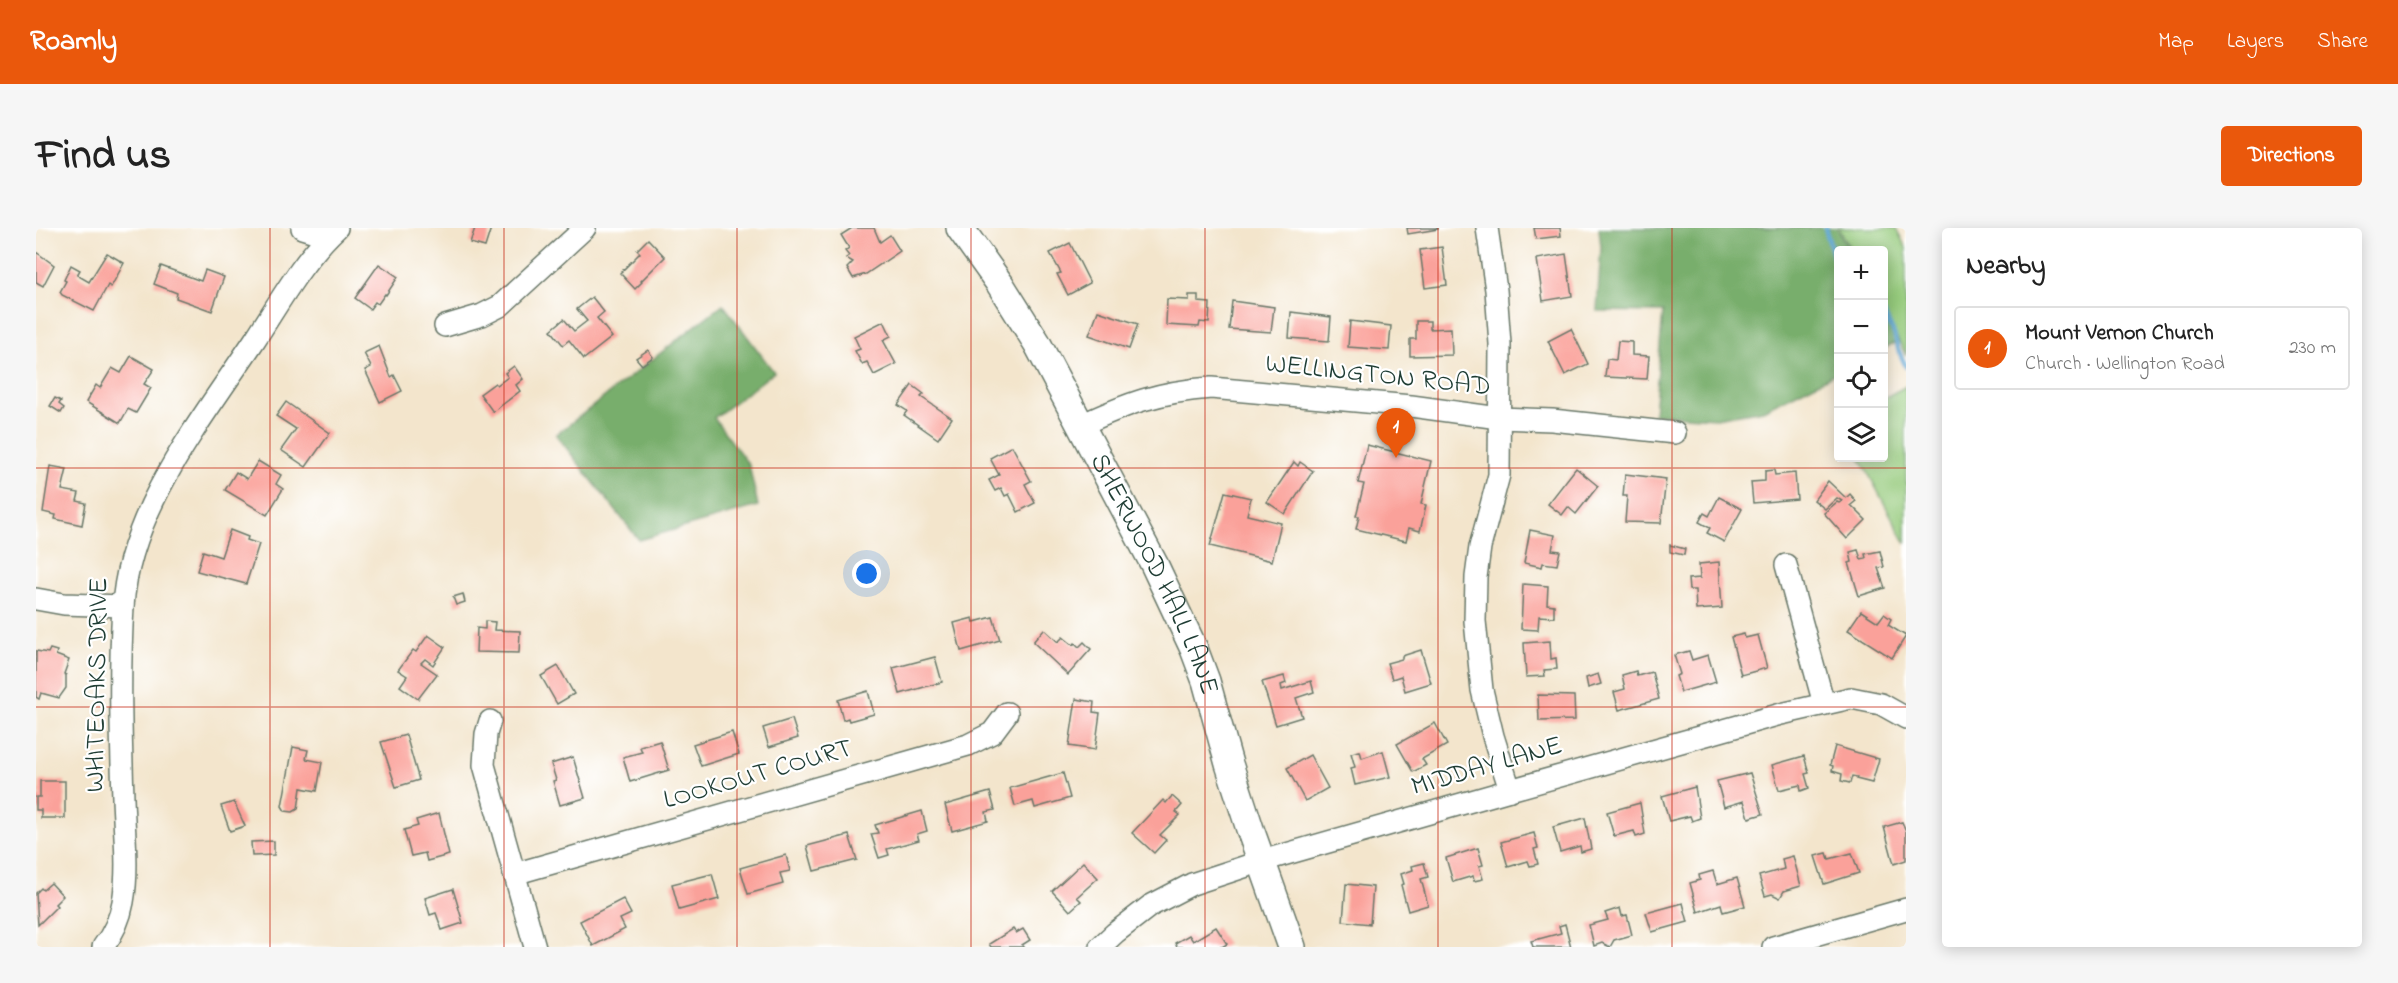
<!DOCTYPE html>
<html lang="en">
<head>
<meta charset="utf-8">
<style>
	:root { --surface:#fff; --page:#f6f6f6; --text:#222; --muted:#767676; --line:#e0e0e0; --accent:#ea580c }
	body { margin:0; font-family:"Indie Flower",sans-serif; background:var(--page); color:var(--text) }
	.controls { position:absolute; right:18px; top:18px; display:grid; overflow:hidden; border-radius:6px; box-shadow:0 3px 15px #0003 }
	.controls button { width:54px; height:54px; display:grid; place-items:center; padding:0; border:0; border-bottom:2px solid var(--line); background:var(--surface); color:var(--text); font:30px sans-serif }
	.you { position:absolute; left:831px; top:346px; width:21px; height:21px; margin:-15px; border:4px solid #fff; border-radius:50%; background:#1a73e8; box-shadow:0 0 0 9px #1a73e833 }
	.badge { display:grid; place-items:center; width:39px; height:39px; border-radius:50%; background:var(--accent); color:#fff; font-size:20px; font-weight:700 }
	.pin { position:absolute; translate:-50% -50px; filter:drop-shadow(0 2px 3px #0008) }
	.pin::after { content:''; position:absolute; top:32px; width:21px; height:18px; background:inherit; clip-path:polygon(0 0,100% 0,50% 100%) }
	.list { margin:0; padding:0; list-style:none }
	h2 { display:flex; justify-content:space-between; align-items:center; height:78px; margin:0; padding:0 24px; font-size:26px }
	h2 small { font-size:20px; font-weight:400; color:var(--muted) }
	.list li { display:grid; grid-template-columns:39px 1fr auto; gap:18px; align-items:center; box-sizing:border-box; height:84px; margin:0 12px 12px; padding:0 12px; border:2px solid var(--line); border-radius:6px }
	.list b { display:block; font-size:22px; white-space:nowrap }
	.list p { margin:0; font-size:20px; white-space:nowrap; color:var(--muted) }
	.list em { font-size:20px; font-style:normal; color:var(--muted) }
	.icon { flex:none; width:33px; height:33px; fill:none; stroke:currentColor; stroke-width:2; stroke-linecap:round; stroke-linejoin:round }
	.map { position:relative; flex:none; width:1870px; height:719px; overflow:hidden; border-radius:6px }
	header { display:flex; align-items:center; gap:36px; box-sizing:border-box; height:84px; padding:0 30px; background:var(--accent); color:#fff }
	header strong { font-size:28px }
	nav { display:flex; gap:33px; margin-inline-start:auto; font-size:21px }
	.intro { display:flex; align-items:center; justify-content:space-between; box-sizing:border-box; height:144px; padding:0 36px }
	h1 { margin:0; font-size:42px }
	.button { padding:15px 27px; border-radius:6px; background:var(--accent); color:#fff; font-size:21px; font-weight:700 }
	main { display:flex; gap:36px; padding:0 36px }
	aside { flex:1; background:var(--surface); border-radius:6px; box-shadow:0 3px 15px #0003 }
	.map>svg:first-child { display:block }
	.green { fill:#95ca7c; stroke:#5a8458; stroke-width:1.5 }
	.forest { fill:#78ae6c; stroke:#4c7650; stroke-width:1.5 }
	.lines { fill:none; stroke-linecap:round; stroke-linejoin:round }
	.stream { stroke:#5ba5d2; stroke-width:4.5 }
	.building { fill:#faa19a }
	.minor-casing { stroke:#697869; stroke-width:24 }
	.major-casing { stroke:#697869; stroke-width:30 }
	.minor { stroke:#fff; stroke-width:21 }
	.major { stroke:#fff; stroke-width:27 }
	.grid { fill:none; stroke:#c8321e; stroke-width:1.5; stroke-opacity:0.55 }
	.labels { text-anchor:middle; dominant-baseline:central; stroke-width:4.5; stroke-linejoin:round; paint-order:stroke }
	.street-label { font-size:27px; fill:#1f3d34; stroke:#fff }
</style>
</head>
<body>
<header>
<strong>Roamly</strong>
<nav><a>Map</a><a>Layers</a><a>Share</a></nav>
</header>
<div class="intro"><h1>Find us</h1><a class="button">Directions</a></div>
<main>
<div class="map">
<svg width="1870" height="719" viewBox="0 0 1870 719">
	<rect width="100%" height="100%" fill="#fff"/>
	<filter id="ink" filterUnits="userSpaceOnUse"><feTurbulence type="fractalNoise" baseFrequency=".0167" numOctaves="2"/><feDisplacementMap in="SourceGraphic" scale="12" xChannelSelector="R" yChannelSelector="G"/><feConvolveMatrix kernelMatrix="1 2 1 2 8 2 1 2 1" color-interpolation-filters="sRGB"/></filter>
	<filter id="wash" filterUnits="userSpaceOnUse"><feTurbulence type="fractalNoise" baseFrequency=".008" numOctaves="4" result="noise"/><feDisplacementMap in="SourceGraphic" scale="24" xChannelSelector="R" yChannelSelector="G"/><feGaussianBlur stdDeviation="1.35" result="paint"/><feColorMatrix in="noise" values="0 0 0 0 0 0 0 0 0 0 0 0 0 0 0 0 0 1.4 0 .05"/><feComposite in="paint" operator="in"/></filter>
	<g filter="url(#wash)">
		<rect width="100%" height="100%" fill="#f3e5cc"/>
		<g class="green">
			<path d="M1803,0H1860L1870,20V127L1848,84V22H1815Z"/>
			<path d="M1870,158V316L1824,230H1848V170Z"/>
		</g>
		<g class="forest">
			<path d="M1563,0H1801L1813,22H1802V144L1727,182L1680,190L1618,186L1627,84L1561,83L1565,19Z"/>
			<path d="M687,76L738,144L678,190L713,237L722,278L603,312L520,207Z"/>
			<path d="M1848,86L1862,113L1848,121Z"/>
		</g>
		<g class="lines">
			<g class="stream">
				<path d="M1789,0L1802,43"/>
				<path d="M1848,85L1858,106L1862,121L1870,139"/>
			</g>
		</g>
		<g id="blocks">
			<g class="building">
				<path d="M439,0H455L449,19L434,15Z"/>
				<path d="M816,0H838L844,14L854,7L864,23L830,46L817,50L811,40L817,34L810,30L813,28L809,23L813,20L805,7Z"/>
				<path d="M1371,0H1402V1L1372,6Z"/>
				<path d="M1498,0H1524L1525,8L1500,11Z"/>
				<path d="M612,11L629,29L605,53L606,54L599,61L584,45L604,25L601,22Z"/>
				<path d="M1034,15L1054,55L1032,67L1021,46L1025,45L1014,25Z"/>
				<path d="M1406,19L1411,57L1389,60L1384,22Z"/>
				<path d="M0,24L18,37L7,58L0,54Z"/>
				<path d="M71,25L88,35L75,59L72,57L58,83L26,67L24,64L30,53L28,52L35,37L44,42L41,47L53,54Z"/>
				<path d="M1530,26L1536,68L1507,73L1501,31Z"/>
				<path d="M343,36L362,49L350,67L349,66L342,76L339,74L334,81L319,70Z"/>
				<path d="M125,38L165,53L169,42L188,49L176,83L140,70L141,65L118,56Z"/>
				<path d="M1153,67H1162V74L1174,75L1173,95L1164,94L1163,99L1130,97L1131,71L1153,72Z"/>
				<path d="M556,69L568,84L561,90L576,109L548,131L533,112L527,117L515,102L528,91L538,103L551,93L541,81Z"/>
				<path d="M1196,73L1238,79L1235,104L1193,101Z"/>
				<path d="M1062,83L1102,96L1093,121L1053,107Z"/>
				<path d="M1255,84L1295,89L1293,113L1253,110Z"/>
				<path d="M848,93L855,108L847,112L860,136L838,147L831,134L826,136L819,123L824,121L818,108Z"/>
				<path d="M1314,93L1355,98L1353,122L1312,119Z"/>
				<path d="M1380,93H1394V101L1415,100L1416,127L1374,128V111H1380Z"/>
				<path d="M1535,101L1552,136L1529,147L1512,113Z"/>
				<path d="M1582,113L1596,114V127L1613,128L1611,151L1569,149L1571,131L1580,132Z"/>
				<path d="M343,118L355,149L358,147L366,163L344,174L329,142L335,139L328,125Z"/>
				<path d="M612,122L617,129L606,137L600,130Z"/>
				<path d="M95,128L118,141L108,156L115,160L100,185L92,181L84,195L50,174L60,157L64,160L76,140L85,145Z"/>
				<path d="M478,138L487,151L480,157L484,163L457,184L444,166L459,155L461,157L472,149L469,145Z"/>
				<path d="M876,157L888,166L885,169L916,190L902,211L868,187L871,183L862,177Z"/>
				<path d="M19,170L25,173L23,176L28,180L25,185L14,178Z"/>
				<path d="M250,174L294,205L270,239L245,222L260,201L240,188Z"/>
				<path d="M1331,217L1395,233L1385,276L1390,277L1384,303L1373,300L1370,313L1320,301L1323,288H1320L1328,256L1322,255Z"/>
				<path d="M976,218L995,253L989,256L999,275L982,284L973,266L969,268L965,260L959,263L953,252L963,247L954,230Z"/>
				<path d="M222,233L245,247L240,256L247,261L231,287L189,262L200,244L211,251Z"/>
				<path d="M1258,234L1262,238L1264,234L1277,243L1249,286L1231,274Z"/>
				<path d="M14,238L31,241L26,262L43,265L41,273L50,275L46,297L19,291L20,287L7,284Z"/>
				<path d="M1540,240L1562,258L1540,286L1532,279L1526,287L1512,276Z"/>
				<path d="M1738,242L1739,247L1759,245L1761,271L1717,275L1715,254L1729,253V243Z"/>
				<path d="M1589,246L1630,251L1625,295L1589,294L1591,268H1587Z"/>
				<path d="M1792,253L1810,270L1814,266L1820,273L1815,277L1830,292L1811,311L1788,285L1801,274L1803,275L1806,273L1801,270L1789,281L1778,272Z"/>
				<path d="M1189,264L1215,270L1211,287L1245,295L1236,333L1174,318Z"/>
				<path d="M1683,269L1706,281L1688,314L1671,305L1674,300L1663,294L1668,285L1673,288Z"/>
				<path d="M194,302L212,309L211,312L223,316L210,356L161,343L167,323L185,329Z"/>
				<path d="M1494,302L1519,307L1516,322L1524,323L1521,337L1507,335L1506,339L1488,335Z"/>
				<path d="M1634,317L1649,321L1648,327L1634,324Z"/>
				<path d="M1822,322L1825,331L1830,330L1829,326L1844,323L1848,339L1842,340L1849,360L1823,368L1813,335L1816,334L1814,324Z"/>
				<path d="M1683,334L1686,380L1660,382L1659,362H1653L1652,351L1664,350L1663,336Z"/>
				<path d="M1487,356L1512,358L1511,376L1518,377V389L1503,388L1502,402L1485,401Z"/>
				<path d="M427,366L429,374L420,377L417,369Z"/>
				<path d="M1825,383L1842,394L1848,386L1855,391L1852,397L1870,408L1856,430L1812,402Z"/>
				<path d="M957,389L964,412L925,423L918,395L937,390L938,394Z"/>
				<path d="M449,393L459,394L458,402L484,403L483,425L440,424L441,400L449,401Z"/>
				<path d="M1008,401L1022,414L1027,409L1037,417L1039,415L1043,419L1048,414L1055,421L1032,447L997,414Z"/>
				<path d="M1708,406L1709,410L1722,407L1731,440L1705,447L1695,409Z"/>
				<path d="M392,407L409,419L397,437L389,431L385,435L401,446L382,471L364,458L371,448L362,442L377,422L380,424Z"/>
				<path d="M1514,413L1515,431L1520,430L1521,441L1508,442L1509,448L1490,449L1488,415Z"/>
				<path d="M14,421L21,423L20,427L33,432L28,446L30,447V460L23,470L5,465L3,471L0,469V423L12,425Z"/>
				<path d="M1385,422L1395,455L1369,463L1365,448L1356,451L1351,435L1366,431V428Z"/>
				<path d="M1653,423L1656,432L1672,427L1680,454L1645,464L1640,448L1644,446L1638,427Z"/>
				<path d="M899,429L906,454L864,466L857,440Z"/>
				<path d="M522,438L538,466L521,476L505,448Z"/>
				<path d="M1600,443L1601,448L1616,444L1623,471L1583,482L1578,464L1589,461L1586,447Z"/>
				<path d="M1562,446L1565,456L1552,460L1550,450Z"/>
				<path d="M1248,448L1250,455L1245,457L1246,462L1275,453L1278,464L1260,470L1266,489L1240,497L1226,454Z"/>
				<path d="M832,463L838,486L813,493L812,490L807,492L802,472Z"/>
				<path d="M1502,467L1538,468L1539,492L1503,493Z"/>
				<path d="M1040,471L1058,474L1057,484L1064,485L1059,522L1033,518Z"/>
				<path d="M756,491L762,510L733,519L727,500Z"/>
				<path d="M1399,495L1411,517L1386,531L1390,537L1377,544L1361,516Z"/>
				<path d="M696,504L703,526L665,538L657,516Z"/>
				<path d="M370,507L383,552L360,559L345,514Z"/>
				<path d="M624,513L633,542L594,554L587,529L606,524L604,519Z"/>
				<path d="M1799,518L1843,531L1836,555L1820,551L1821,549L1816,548L1814,555L1805,553L1806,546L1796,543L1797,538L1794,537Z"/>
				<path d="M257,519L272,522L270,531L286,534L281,563L265,560L262,581L257,584L249,583L246,578Z"/>
				<path d="M1324,523L1326,530L1347,523L1354,549L1319,557L1315,540L1319,539L1315,525Z"/>
				<path d="M1274,527L1292,560L1269,573L1251,540Z"/>
				<path d="M1768,528L1773,545L1769,546L1773,560L1765,563L1764,557L1743,562L1736,537Z"/>
				<path d="M537,529L549,570L524,577L517,553L520,552L515,536Z"/>
				<path d="M1027,545L1034,570L999,580L997,573L979,578L974,560Z"/>
				<path d="M1714,545L1727,586L1713,590L1708,573L1688,579L1681,553Z"/>
				<path d="M4,553H29V590H5V582H0V569H4Z"/>
				<path d="M1659,559L1664,590L1656,593L1654,588L1633,593L1626,568Z"/>
				<path d="M954,564L959,582L950,584L952,593L916,603L909,577Z"/>
				<path d="M1136,568L1146,577L1140,584L1144,587L1124,607L1130,612L1118,625L1096,605L1127,572L1130,575Z"/>
				<path d="M198,574L209,598L194,603L185,578Z"/>
				<path d="M1604,575L1609,606L1600,609L1598,603L1578,608L1571,584Z"/>
				<path d="M886,583L891,603L881,606L883,612L851,621L853,627L843,630L835,606L842,605L839,597Z"/>
				<path d="M403,585L413,627L391,633L389,625L375,628L368,602L382,598L380,592Z"/>
				<path d="M1549,590L1555,621L1545,624L1544,618L1524,624L1517,599Z"/>
				<path d="M1866,594L1870,603V632L1858,636L1848,599Z"/>
				<path d="M1498,605L1502,620L1498,621L1502,636L1494,638L1492,633L1472,639L1465,614Z"/>
				<path d="M813,607L821,632L778,643L771,618Z"/>
				<path d="M238,613V627L216,628L215,614Z"/>
				<path d="M1442,620L1447,637L1443,638L1447,651L1438,653L1437,648L1417,654L1410,630Z"/>
				<path d="M1791,625L1793,631L1816,625L1823,645L1788,656L1779,628Z"/>
				<path d="M750,627L754,643L744,645L747,656L712,666L704,640Z"/>
				<path d="M1757,628L1765,658L1748,663L1744,670L1736,666L1729,668L1723,648L1748,641L1746,631Z"/>
				<path d="M1047,634L1062,650L1041,669L1045,673L1034,683L1016,663Z"/>
				<path d="M1388,635L1392,649L1385,651L1392,677L1372,683L1365,657L1368,656L1365,646L1377,642L1376,638Z"/>
				<path d="M1677,643L1681,656L1701,650L1709,678L1687,684L1685,676L1662,684L1654,655L1664,652L1663,647Z"/>
				<path d="M676,646L683,671L643,682L636,656Z"/>
				<path d="M15,655L27,668L19,676L21,678L2,697L0,665L5,660L7,662Z"/>
				<path d="M1310,656L1337,659L1334,696L1307,693Z"/>
				<path d="M417,661L427,695L406,702L400,685L394,687L389,670Z"/>
				<path d="M587,671L595,686L584,691L589,701L557,718L544,693Z"/>
				<path d="M1647,675L1652,694L1616,704L1610,685Z"/>
				<path d="M1584,680L1586,688L1591,687L1596,707L1578,712L1574,719L1566,715L1558,718L1553,697L1572,692L1569,685Z"/>
				<path d="M1529,696L1535,719H1497L1495,713L1525,705L1523,698Z"/>
				<path d="M1180,699L1191,716L1186,719H1141L1139,715L1153,707L1157,713Z"/>
				<path d="M977,701L980,705L987,701L994,712L986,717L988,719H955L953,716Z"/>
			</g>
		</g>
	</g>
	<g filter="url(#ink)">
		<use href="#blocks" fill-opacity="0" stroke="#697869" stroke-width="1.5"/>
		<g class="lines">
			<defs>
				<g id="minor">
					<path d="M266,0L292,8"/>
					<path d="M1451,0L1460,62L1464,116L1463,247L1444,319L1440,349L1439,393L1446,462L1457,508L1474,562"/>
					<path d="M409,98L446,87L464,78L549,0"/>
					<path d="M1045,197C1093,175 1121,164 1175,160L1375,178L1463,190L1516,192L1639,205"/>
					<path d="M1750,337L1788,476"/>
					<path d="M0,371L28,376L87,378"/>
					<path d="M454,493L450,506L448,537L499,719"/>
					<path d="M478,646L932,517L956,505L971,485"/>
					<path d="M67,719C77,706 84,691 87,674C93,640 88,604 87,570C85,507 83,442 87,379C92,283 167,190 218,113C243,75 267,31 301,0"/>
					<path d="M1064,719L1079,705L1114,678L1156,656L1226,633L1474,562L1745,486L1815,470L1845,476L1870,490"/>
					<path d="M1737,719L1870,681"/>
				</g>
				<g id="major">
					<path id="s1" d="M924,0L964,56L1001,115L1118,336L1158,421L1170,453L1193,536L1214,601L1256,719"/>
				</g>
			</defs>
			<use href="#minor" class="minor-casing"/>
			<use href="#major" class="major-casing"/>
			<use href="#minor" class="minor"/>
			<use href="#major" class="major"/>
		</g>
	</g>
	<path class="grid" d="M234,0V719M468,0V719M701,0V719M935,0V719M1169,0V719M1402,0V719M1636,0V719M0,240H1870M0,479H1870"/>
	<g class="labels">
		<g class="street-label">
			<text transform="translate(1342 148) rotate(6)">WELLINGTON ROAD</text>
			<text stroke="none"><textPath href="#s1" startOffset="398">SHERWOOD HALL LANE</textPath></text>
			<text transform="translate(62 457) rotate(-89)">WHITEOAKS DRIVE</text>
			<text transform="translate(1451 539) rotate(-16)">MIDDAY LANE</text>
			<text transform="translate(722 547) rotate(-16)">LOOKOUT COURT</text>
		</g>
	</g>
</svg>
<div class="controls">
<button>+</button>
<button>−</button>
<button><svg class="icon" aria-label="locate" viewBox="0 0 24 24"><circle cx="12" cy="12" r="6"/><path d="M12 2v4M12 18v4M2 12h4M18 12h4"/></svg></button>
<button><svg class="icon" aria-label="layers" viewBox="0 0 24 24"><path d="M12 4l9 5-9 5-9-5zM3 14l9 5 9-5"/></svg></button>
</div>
<div class="you"></div>
<div class="pin badge" style="left:1360px;top:230px">1</div>
</div>
<aside>
<h2>Nearby<small></small></h2>
<ul class="list">
<li><span class="badge">1</span><div><b>Mount Vernon Church</b><p>Church · Wellington Road</p></div><em>230 m</em></li>
</ul>
</aside>
</main>
</body>
</html>
